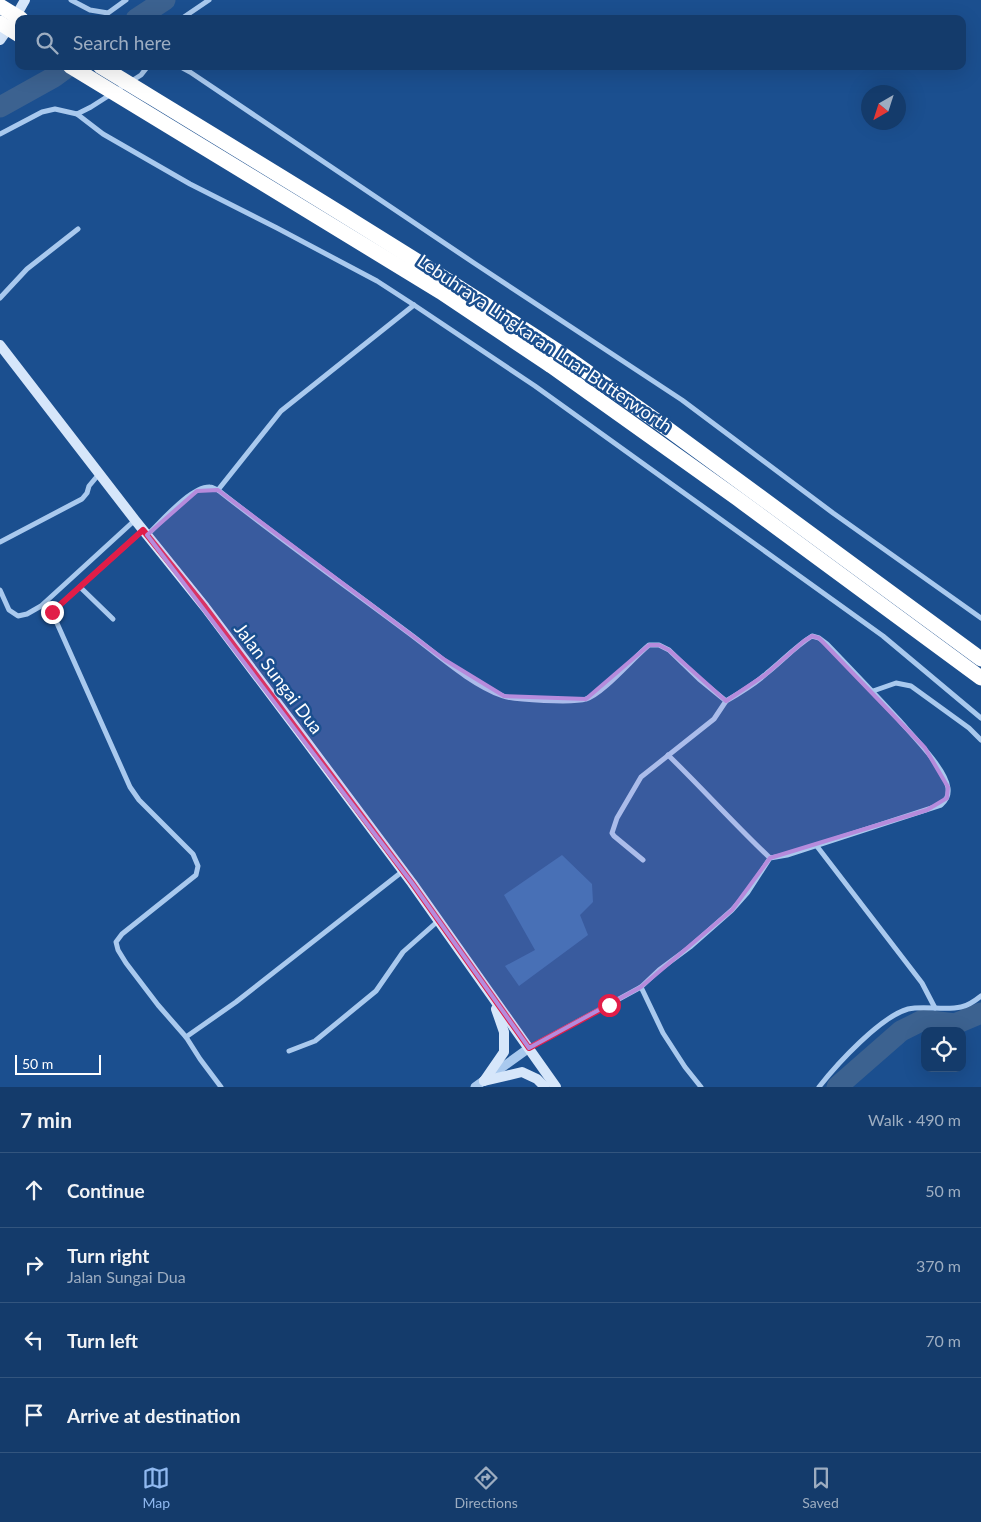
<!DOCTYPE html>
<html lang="en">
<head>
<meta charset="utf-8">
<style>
	:root { --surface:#143b6b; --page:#214673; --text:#f1f3f6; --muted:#9dadc1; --line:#33557e; --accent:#90b9f0 }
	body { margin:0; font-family:Lato,sans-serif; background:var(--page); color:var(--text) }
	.controls { position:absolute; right:15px; bottom:15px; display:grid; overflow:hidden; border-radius:10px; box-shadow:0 5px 20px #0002 }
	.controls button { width:45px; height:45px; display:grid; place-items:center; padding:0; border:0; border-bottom:1px solid var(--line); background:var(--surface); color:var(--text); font:25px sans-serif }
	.compass { position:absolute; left:861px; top:85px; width:45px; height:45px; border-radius:50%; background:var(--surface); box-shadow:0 5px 20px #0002; rotate:219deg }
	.scale { position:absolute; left:15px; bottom:12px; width:86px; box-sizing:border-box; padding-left:5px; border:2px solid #fff; border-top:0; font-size:14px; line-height:18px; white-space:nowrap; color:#fff; -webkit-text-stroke:4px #1b4f8f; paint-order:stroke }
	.stop { position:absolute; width:15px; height:15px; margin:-11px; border:4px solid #e11d48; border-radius:50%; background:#fff }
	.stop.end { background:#e11d48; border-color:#fff; box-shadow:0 1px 5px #0008 }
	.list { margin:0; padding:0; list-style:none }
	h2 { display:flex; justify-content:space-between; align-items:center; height:65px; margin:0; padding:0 20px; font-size:21px }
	h2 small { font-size:16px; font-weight:400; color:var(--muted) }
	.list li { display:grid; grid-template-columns:32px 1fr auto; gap:15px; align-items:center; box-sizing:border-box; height:75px; padding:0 20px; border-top:1px solid var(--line) }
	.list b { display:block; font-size:19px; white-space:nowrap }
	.list p { margin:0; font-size:16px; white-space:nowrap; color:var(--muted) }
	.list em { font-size:16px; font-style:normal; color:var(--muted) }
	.icon { flex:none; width:28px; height:28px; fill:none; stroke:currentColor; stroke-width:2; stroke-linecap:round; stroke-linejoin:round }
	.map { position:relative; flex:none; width:981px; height:1087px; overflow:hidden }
	.search { position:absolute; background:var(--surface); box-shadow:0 5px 20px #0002; left:15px; right:15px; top:15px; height:55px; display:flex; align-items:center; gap:12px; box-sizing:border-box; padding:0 18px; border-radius:10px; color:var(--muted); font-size:19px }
	.sheet { height:365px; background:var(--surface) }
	nav { display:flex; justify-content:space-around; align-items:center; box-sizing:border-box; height:70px; border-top:1px solid var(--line); background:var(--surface); font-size:14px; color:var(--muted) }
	nav a { display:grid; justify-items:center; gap:2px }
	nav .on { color:var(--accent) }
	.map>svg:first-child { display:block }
	.green { fill:#2e69ad }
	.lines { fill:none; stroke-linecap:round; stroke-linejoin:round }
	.river { stroke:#3c6290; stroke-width:21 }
	.minor { stroke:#a9c9ee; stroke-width:5 }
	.tertiary { stroke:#a9c9ee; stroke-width:9 }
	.secondary { stroke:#d6e6fa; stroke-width:10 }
	.motorway { stroke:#fff; stroke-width:15 }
	.motorway-bridge { stroke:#fff; stroke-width:15 }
	.route { stroke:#e11d48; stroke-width:6 }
	.marked { fill:#b68bdc; fill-opacity:0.2; stroke:#b68bdc; stroke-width:4; stroke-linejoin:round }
	.labels { text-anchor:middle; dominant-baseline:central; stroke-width:5; stroke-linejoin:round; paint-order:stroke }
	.street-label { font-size:18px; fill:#fff; stroke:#1b4f8f }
</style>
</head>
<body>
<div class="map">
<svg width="981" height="1087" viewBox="0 0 981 1087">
	<rect width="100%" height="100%" fill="#1b4f8f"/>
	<path class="green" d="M562,855L592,884L593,902L580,915L588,935L519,986L505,966L535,950L504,895Z"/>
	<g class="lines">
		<g class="river">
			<path d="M136,19L165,0"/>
			<path d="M0,107L54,77L69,66"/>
			<path d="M837,1087L901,1031L923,1020L955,1024L981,1013"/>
		</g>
		<g class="minor">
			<path d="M71,0L90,10L108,13L126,0"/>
			<path d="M181,19L209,0"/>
			<path d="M179,66L190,72L474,263L682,400L833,513L981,618"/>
			<path d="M77,114L103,134L190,184L277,228L377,281L414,305L535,386L883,636L981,718"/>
			<path d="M0,134L42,112L55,109L77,114L91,107L141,75L148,66"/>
			<path d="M0,298L27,269L78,229"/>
			<path d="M218,490L281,411L414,305"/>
			<path d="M147,535C161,522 191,486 210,487C213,487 215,489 218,490C279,538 343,584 406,631C435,652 469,684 503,696C514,700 574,703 586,699C603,694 633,658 649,645H659L669,650L699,679L726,701C740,693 755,684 767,673C782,661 796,646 812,636L819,638L827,644C851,669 875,694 899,720C912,735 946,769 948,788C949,796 946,800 941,805L787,855L770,858L748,892L732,910L690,947L659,970L641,987L529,1048"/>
			<path d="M0,542L82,499L87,493L89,486L99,474"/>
			<path d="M80,587L113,619"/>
			<path d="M0,590L9,610L18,616L27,614L41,606L135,520"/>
			<path d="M45,603L52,612L130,787L139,800L193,854L198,866L196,875L122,934L116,942L118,950L126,963L158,1005L186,1037L200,1059L221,1087"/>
			<path d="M52,612L143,530"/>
			<path d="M873,691L896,683L911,686L969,728L981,740"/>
			<path d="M668,755C703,789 735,825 770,858"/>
			<path d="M816,845L922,983L935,1008"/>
			<path d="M643,860L614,836L612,833L617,818L641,777L714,719L726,701"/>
			<path d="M641,987L663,1033L685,1067L701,1087"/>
			<path d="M186,1037L236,1002L403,871"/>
			<path d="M289,1051L315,1041L376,991L403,952L438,921"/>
			<path d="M819,1087C837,1064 880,1017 908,1009C925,1005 944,1011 961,1007C967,1006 976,1000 981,996"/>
		</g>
		<path class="tertiary" d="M475,1087L529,1048"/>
		<g class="secondary">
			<path d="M0,40L12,23L25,0"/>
			<path d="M0,345L135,520L205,607L306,741L412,883L556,1087"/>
			<path d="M484,1081L504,1052V1032L496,1009"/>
			<path d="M484,1081L522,1072L537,1079L545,1087"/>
		</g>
		<g class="motorway">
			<path d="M559,352L661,424L981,659"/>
			<path d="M550,365L738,499L981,678"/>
		</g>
		<g class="motorway-bridge">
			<path d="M0,6L21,19"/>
			<path d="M0,23L19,35"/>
			<path d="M70,66L441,292L550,365"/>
			<path d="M100,66C254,160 408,253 559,352"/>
		</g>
	</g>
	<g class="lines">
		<path class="route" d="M52,612L143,530L205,607L412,883L529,1048L609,1005"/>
	</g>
	<path class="marked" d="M218,490L445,660L504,696L586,699L649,645H659L669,650L726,701L765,675L804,641L812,636L819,638L925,748L948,787L947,798L927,810L770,858L732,910L641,987L529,1048L412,883L147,535L197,491Z"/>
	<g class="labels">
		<g class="street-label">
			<text transform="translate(545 343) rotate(34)">Lebuhraya Lingkaran Luar Butterworth</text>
			<text transform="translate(279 678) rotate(53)">Jalan Sungai Dua</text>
		</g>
	</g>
</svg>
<div class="controls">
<button><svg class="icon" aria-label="locate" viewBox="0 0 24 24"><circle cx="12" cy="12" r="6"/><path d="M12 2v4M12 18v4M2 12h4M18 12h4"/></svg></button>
</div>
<svg class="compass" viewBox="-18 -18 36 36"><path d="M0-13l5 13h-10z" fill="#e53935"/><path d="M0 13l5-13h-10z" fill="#9dadc1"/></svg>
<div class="scale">50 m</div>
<div class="stop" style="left:609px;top:1005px"></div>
<div class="stop end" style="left:52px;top:612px"></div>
<div class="search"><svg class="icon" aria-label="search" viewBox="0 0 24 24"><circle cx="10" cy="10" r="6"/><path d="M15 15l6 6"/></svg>Search here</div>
</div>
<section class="sheet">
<h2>7 min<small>Walk · 490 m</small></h2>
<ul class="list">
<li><svg class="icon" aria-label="ahead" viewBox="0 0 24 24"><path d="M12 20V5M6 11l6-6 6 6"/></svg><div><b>Continue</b></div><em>50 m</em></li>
<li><svg class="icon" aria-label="right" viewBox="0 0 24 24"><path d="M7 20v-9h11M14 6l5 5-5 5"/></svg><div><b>Turn right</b><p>Jalan Sungai Dua</p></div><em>370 m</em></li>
<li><svg class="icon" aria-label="left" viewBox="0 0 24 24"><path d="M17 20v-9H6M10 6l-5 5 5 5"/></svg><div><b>Turn left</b></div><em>70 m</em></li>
<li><svg class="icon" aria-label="arrive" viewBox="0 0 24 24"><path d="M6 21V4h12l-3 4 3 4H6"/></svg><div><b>Arrive at destination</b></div></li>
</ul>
</section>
<nav>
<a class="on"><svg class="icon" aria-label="map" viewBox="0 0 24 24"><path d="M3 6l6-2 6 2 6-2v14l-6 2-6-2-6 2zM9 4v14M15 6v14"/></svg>Map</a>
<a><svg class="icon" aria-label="directions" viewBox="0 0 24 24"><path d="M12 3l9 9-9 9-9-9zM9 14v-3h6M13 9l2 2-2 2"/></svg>Directions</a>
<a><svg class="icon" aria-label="saved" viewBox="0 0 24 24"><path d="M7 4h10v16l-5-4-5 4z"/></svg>Saved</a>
</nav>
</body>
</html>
